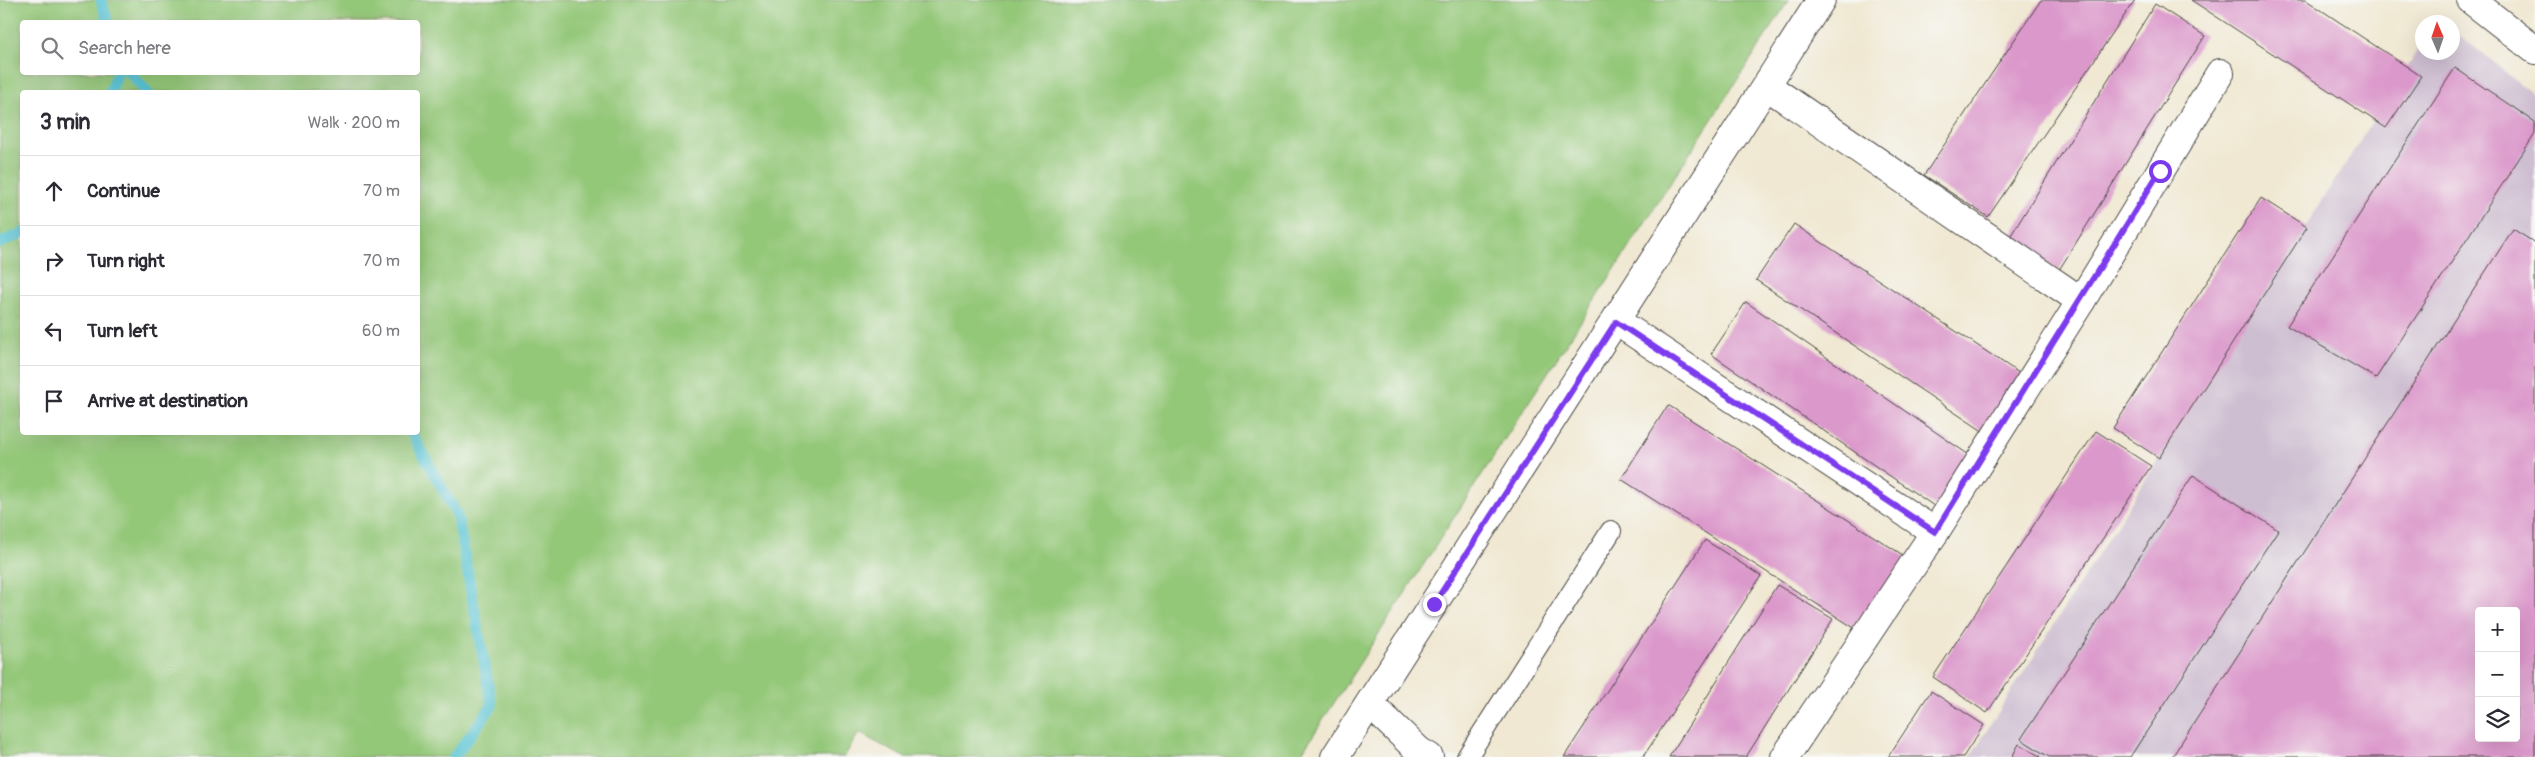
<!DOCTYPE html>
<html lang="en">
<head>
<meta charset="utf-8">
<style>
	:root { --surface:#fff; --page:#f7f7f7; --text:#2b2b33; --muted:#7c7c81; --line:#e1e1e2 }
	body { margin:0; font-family:Pangolin,sans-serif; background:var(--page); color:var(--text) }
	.controls { position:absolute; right:15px; bottom:15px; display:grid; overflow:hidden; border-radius:5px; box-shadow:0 5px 20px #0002 }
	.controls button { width:45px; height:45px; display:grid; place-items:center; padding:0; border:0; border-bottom:1px solid var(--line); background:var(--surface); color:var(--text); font:25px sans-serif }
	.compass { position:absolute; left:2415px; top:15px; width:45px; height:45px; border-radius:50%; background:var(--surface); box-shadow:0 5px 20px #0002; rotate:358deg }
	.stop { position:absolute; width:15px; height:15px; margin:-11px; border:4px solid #7c3aed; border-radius:50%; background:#fff }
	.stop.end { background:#7c3aed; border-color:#fff; box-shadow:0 1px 5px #0008 }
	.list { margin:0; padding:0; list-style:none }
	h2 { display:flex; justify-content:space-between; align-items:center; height:65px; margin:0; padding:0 20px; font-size:21px }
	h2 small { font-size:16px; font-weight:400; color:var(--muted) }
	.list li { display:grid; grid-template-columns:32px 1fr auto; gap:15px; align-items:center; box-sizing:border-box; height:70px; padding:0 20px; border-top:1px solid var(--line) }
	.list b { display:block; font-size:19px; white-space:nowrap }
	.list em { font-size:16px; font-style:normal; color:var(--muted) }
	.icon { flex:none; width:28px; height:28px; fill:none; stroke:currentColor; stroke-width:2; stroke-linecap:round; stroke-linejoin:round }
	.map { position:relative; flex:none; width:2535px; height:757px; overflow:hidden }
	.search { position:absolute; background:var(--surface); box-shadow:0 5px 20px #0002; left:20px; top:20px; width:400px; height:55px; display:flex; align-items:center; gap:12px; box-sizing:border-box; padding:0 18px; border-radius:5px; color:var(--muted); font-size:19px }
	.panel { position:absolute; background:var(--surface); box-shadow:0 5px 20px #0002; left:20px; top:90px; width:400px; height:345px; border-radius:5px }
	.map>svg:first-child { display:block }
	.industrial { fill:#cebed1; fill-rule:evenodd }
	.green { fill:#94c879; stroke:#607a52; fill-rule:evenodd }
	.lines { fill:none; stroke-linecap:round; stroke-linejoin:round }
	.stream { stroke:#59c4d4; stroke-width:11 }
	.building { fill:#db98cb; fill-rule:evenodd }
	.service-casing { stroke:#494744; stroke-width:22 }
	.minor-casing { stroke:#494744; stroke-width:30 }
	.service { stroke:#fff; stroke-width:20 }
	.minor { stroke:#fff; stroke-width:28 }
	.route { stroke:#7c3aed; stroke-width:6 }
</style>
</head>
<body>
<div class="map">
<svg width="2535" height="757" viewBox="0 0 2535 757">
	<rect width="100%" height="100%" fill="#f6f6f2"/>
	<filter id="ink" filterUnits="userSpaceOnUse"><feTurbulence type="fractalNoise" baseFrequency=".02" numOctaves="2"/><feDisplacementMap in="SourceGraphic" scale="10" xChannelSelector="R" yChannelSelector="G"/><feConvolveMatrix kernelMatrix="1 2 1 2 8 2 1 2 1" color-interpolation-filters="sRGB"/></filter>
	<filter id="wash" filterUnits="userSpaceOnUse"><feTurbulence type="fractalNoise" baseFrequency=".0096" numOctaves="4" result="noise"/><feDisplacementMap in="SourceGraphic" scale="20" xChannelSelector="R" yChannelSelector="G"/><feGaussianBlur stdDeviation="1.12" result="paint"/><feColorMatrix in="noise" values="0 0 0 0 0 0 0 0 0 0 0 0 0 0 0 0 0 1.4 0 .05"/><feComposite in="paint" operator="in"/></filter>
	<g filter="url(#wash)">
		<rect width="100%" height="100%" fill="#f0e8d2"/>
		<path class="industrial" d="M2453,30L2535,96V757H1970L2422,43V52H2452ZM2479,611H2516V738H2479Z"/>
		<path class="green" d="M0,0H1789L1299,757H904L859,733L844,757H0ZM22,22H418V72H22ZM22,92H418V432H22Z"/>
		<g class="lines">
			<g class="stream">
				<path d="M101,0L108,22"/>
				<path d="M129,72L147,92"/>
				<path d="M110,92L118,72"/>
				<path d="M0,243L22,233"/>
				<path d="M411,432L457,515L492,706L454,757"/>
			</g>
		</g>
		<g id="blocks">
			<g class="building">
				<path d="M2041,0H2135L1988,217L1924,175Z"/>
				<path d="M2191,0H2306L2421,76L2386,128Z"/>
				<path d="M2155,4L2205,36L2059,270L2008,240Z"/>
				<path d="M2455,68L2535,122V134L2376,378L2287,326Z"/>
				<path d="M2261,198L2307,227L2159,458L2113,428Z"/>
				<path d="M1794,224L2022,375L1984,432L1756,280Z"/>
				<path d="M2513,229L2535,243V757H2172ZM2479,611H2516V738H2479Z"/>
				<path d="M1746,302L1972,457L1937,508L1711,354Z"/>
				<path d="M1668,405L1906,557L1859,631L1621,479Z"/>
				<path d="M2096,431L2151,466L1987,713L1933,677Z"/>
				<path d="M2193,475L2278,530L2130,757H2049L2021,739Z"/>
				<path d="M1705,540L1761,576L1643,757H1564Z"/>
				<path d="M1777,585L1833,619L1746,757H1669Z"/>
				<path d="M1931,691L1984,725L1963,757H1888Z"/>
				<path d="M2019,744L2041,757H2012Z"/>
			</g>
		</g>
	</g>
	<g filter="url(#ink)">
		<use href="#blocks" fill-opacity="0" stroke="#494744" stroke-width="1"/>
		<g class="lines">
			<defs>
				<path id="service" d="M1467,757L1611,531"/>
				<g id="minor">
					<path d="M2471,0L2535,50"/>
					<path d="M1767,86L2081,301"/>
					<path d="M1616,321L1935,532"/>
					<path d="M1370,704L1419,751L1429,757"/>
					<path d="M1335,757L1821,0"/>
					<path d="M1785,757L1935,532L2081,301L2220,73"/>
				</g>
			</defs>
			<use href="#service" class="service-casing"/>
			<use href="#minor" class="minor-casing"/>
			<use href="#service" class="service"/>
			<use href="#minor" class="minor"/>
		</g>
	</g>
	<g class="lines" filter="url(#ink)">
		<path class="route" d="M1434,604L1616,322L1935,532L2160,171"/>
	</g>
</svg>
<div class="controls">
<button>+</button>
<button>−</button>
<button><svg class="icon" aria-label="layers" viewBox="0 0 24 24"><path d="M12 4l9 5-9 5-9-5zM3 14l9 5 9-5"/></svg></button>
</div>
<svg class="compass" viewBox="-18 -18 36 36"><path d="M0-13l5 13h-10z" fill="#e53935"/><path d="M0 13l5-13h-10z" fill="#7c7c81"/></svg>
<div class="stop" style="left:2160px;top:171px"></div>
<div class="stop end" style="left:1434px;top:604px"></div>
<div class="search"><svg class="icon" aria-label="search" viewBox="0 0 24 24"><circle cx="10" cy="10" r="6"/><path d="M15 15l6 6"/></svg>Search here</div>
<section class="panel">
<h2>3 min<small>Walk · 200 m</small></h2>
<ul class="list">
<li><svg class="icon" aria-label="ahead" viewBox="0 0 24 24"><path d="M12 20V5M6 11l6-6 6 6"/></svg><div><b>Continue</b></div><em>70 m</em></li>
<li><svg class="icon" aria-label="right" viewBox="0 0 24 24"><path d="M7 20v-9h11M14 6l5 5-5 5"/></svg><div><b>Turn right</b></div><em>70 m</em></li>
<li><svg class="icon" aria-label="left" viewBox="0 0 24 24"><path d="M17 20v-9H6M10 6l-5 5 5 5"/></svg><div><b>Turn left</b></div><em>60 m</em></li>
<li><svg class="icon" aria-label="arrive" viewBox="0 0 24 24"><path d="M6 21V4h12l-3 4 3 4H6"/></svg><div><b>Arrive at destination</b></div></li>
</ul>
</section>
</div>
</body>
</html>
